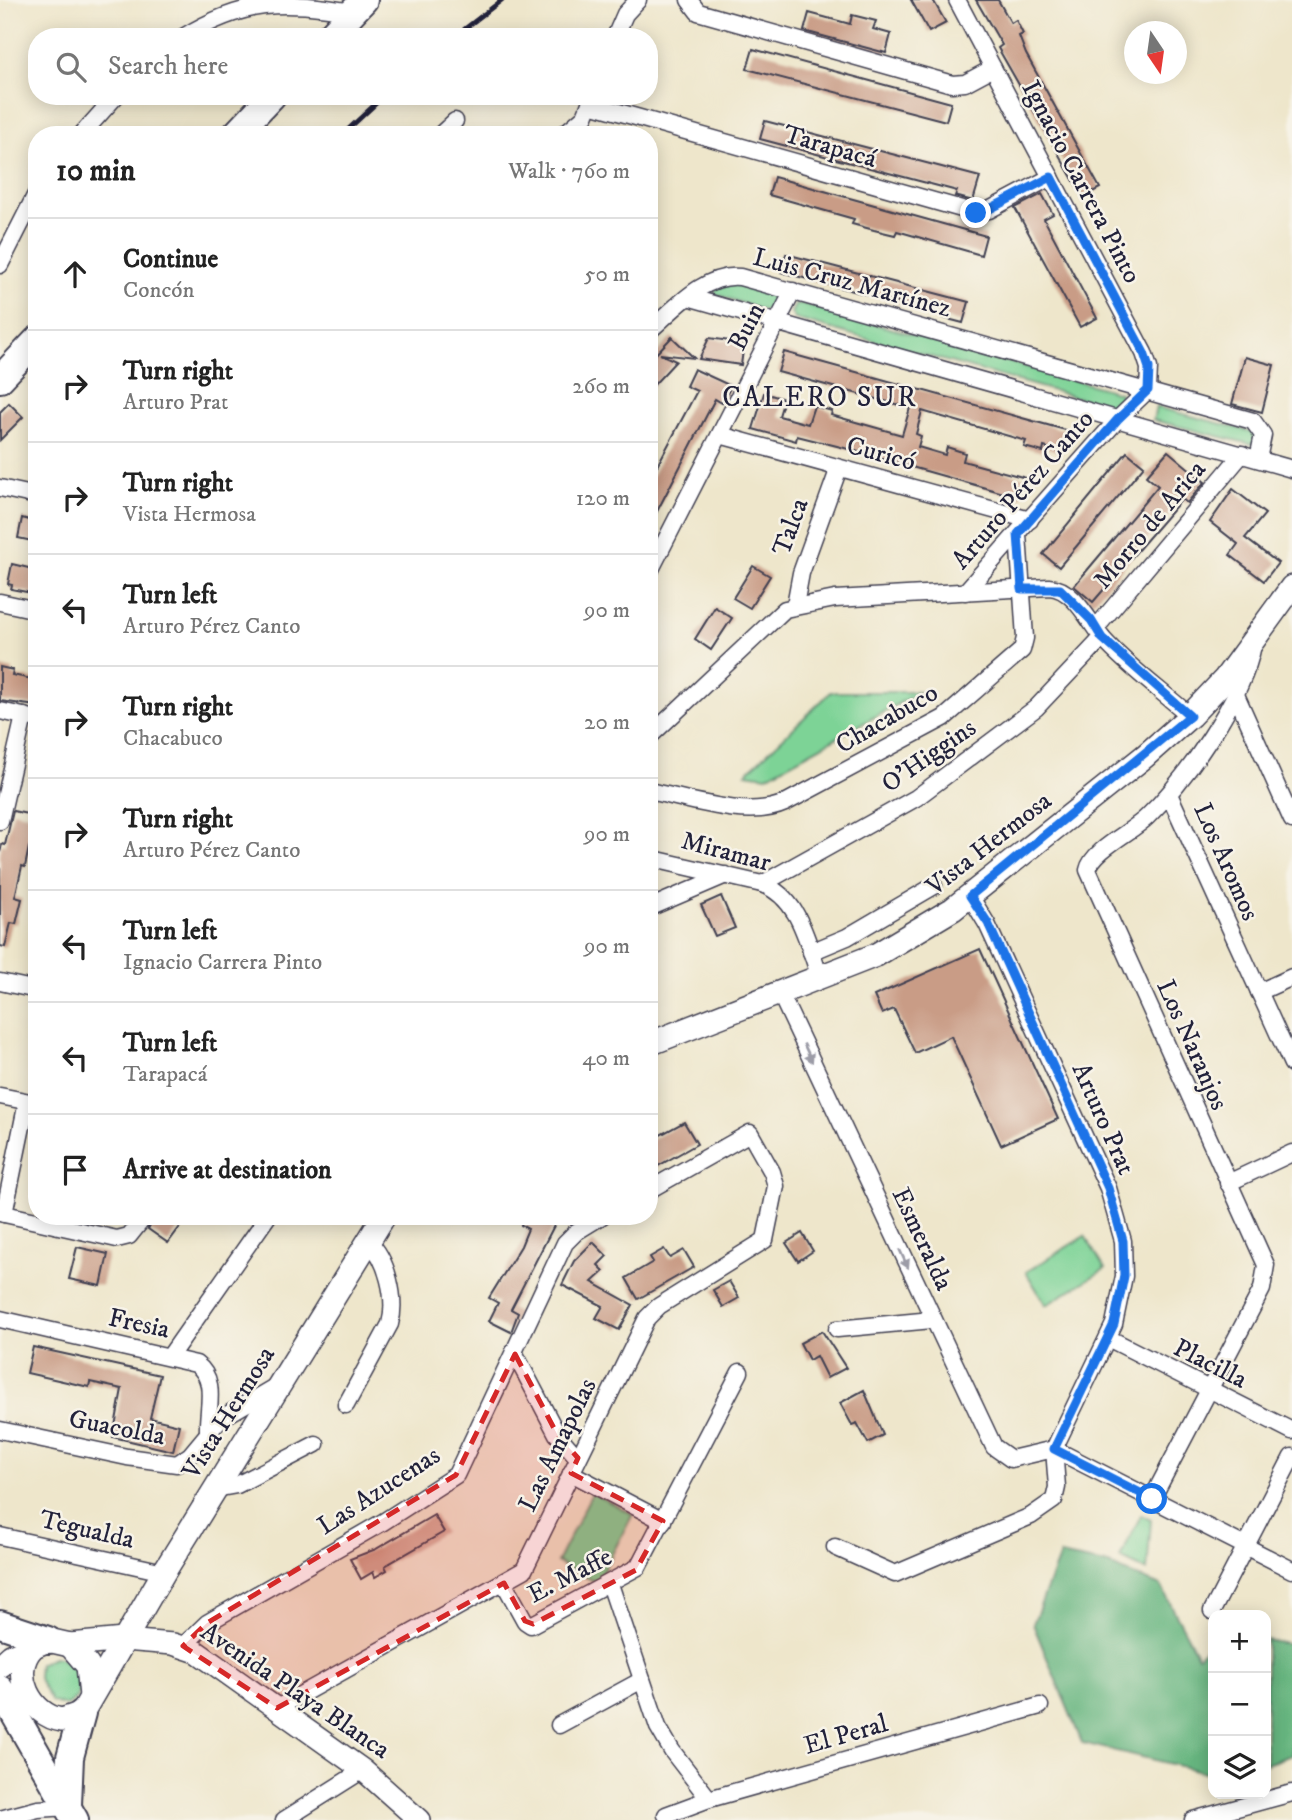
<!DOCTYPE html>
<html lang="en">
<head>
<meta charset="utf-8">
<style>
	:root { --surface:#fff; --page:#f2f2f2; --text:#222; --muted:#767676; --line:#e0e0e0 }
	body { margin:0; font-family:"IM FELL DW Pica",serif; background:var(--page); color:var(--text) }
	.controls { position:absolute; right:21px; bottom:21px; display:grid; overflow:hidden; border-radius:14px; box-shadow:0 4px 18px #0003 }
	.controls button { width:63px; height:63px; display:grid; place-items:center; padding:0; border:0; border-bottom:2px solid var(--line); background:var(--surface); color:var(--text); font:35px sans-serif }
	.compass { position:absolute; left:1124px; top:21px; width:63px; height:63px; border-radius:50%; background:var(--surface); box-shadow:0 4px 18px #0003; rotate:167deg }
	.stop { position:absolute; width:21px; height:21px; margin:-16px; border:5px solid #1a73e8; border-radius:50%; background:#fff }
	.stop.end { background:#1a73e8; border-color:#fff; box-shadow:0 2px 7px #0008 }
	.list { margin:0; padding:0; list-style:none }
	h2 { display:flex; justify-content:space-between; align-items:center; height:91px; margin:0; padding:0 28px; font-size:30px }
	h2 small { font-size:23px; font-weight:400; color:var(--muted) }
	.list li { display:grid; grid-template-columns:46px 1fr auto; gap:21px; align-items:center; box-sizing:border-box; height:112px; padding:0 28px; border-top:2px solid var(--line) }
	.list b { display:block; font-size:26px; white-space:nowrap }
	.list p { margin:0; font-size:23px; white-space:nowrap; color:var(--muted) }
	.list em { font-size:23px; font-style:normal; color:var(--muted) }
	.icon { flex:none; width:38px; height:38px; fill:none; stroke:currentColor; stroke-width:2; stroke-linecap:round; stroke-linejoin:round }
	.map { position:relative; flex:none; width:1292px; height:1820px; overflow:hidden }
	.search { position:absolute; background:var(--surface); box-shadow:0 4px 18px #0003; left:28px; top:28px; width:630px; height:77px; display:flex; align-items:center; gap:18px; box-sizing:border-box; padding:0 24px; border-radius:28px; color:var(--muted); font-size:26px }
	.panel { position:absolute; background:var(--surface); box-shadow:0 4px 18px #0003; left:28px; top:126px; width:630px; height:1099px; border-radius:28px }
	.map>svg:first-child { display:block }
	.green { fill:#7dd396; stroke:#507a68; stroke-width:2 }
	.forest { fill:#66b57f; stroke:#446c5d; stroke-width:2 }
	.building { fill:#c99c86 }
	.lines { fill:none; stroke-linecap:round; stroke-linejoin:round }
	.minor-casing { stroke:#413f51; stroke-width:19 }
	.tertiary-casing { stroke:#413f51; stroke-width:24 }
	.secondary-casing { stroke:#413f51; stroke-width:26 }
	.primary-casing { stroke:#413f51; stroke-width:30 }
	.minor { stroke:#fff; stroke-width:16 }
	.tertiary { stroke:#fff; stroke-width:21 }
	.secondary { stroke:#fff; stroke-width:23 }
	.primary { stroke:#fff; stroke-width:26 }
	.rail { stroke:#22223b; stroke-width:4.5 }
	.oneway { fill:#9c9ca7 }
	.route { stroke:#1a73e8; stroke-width:9 }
	.marked { fill:#d62828; fill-opacity:0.2; stroke:#d62828; stroke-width:5; stroke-dasharray:14 9; stroke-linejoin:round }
	.labels { text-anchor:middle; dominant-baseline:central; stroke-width:5; stroke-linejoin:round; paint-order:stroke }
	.street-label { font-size:26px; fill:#22223b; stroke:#f7f3e8 }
	.neighbourhood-label { font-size:28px; letter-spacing:2px; fill:#22223b; stroke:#f7f3e8 }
</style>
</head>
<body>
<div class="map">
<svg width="1292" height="1820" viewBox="0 0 1292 1820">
	<rect width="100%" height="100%" fill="#f7f3e8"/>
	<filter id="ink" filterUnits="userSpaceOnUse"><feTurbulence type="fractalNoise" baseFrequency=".0143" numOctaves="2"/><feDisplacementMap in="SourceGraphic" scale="14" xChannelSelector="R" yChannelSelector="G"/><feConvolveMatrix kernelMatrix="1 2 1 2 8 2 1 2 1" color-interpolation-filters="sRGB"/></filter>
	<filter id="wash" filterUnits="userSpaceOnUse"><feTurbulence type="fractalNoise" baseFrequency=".00686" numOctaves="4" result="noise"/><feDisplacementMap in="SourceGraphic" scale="28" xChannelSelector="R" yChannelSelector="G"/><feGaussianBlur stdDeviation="1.57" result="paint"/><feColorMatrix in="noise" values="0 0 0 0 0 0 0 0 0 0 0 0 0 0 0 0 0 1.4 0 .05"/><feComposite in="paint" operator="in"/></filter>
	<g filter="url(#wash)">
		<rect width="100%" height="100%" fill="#eee6cb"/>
		<g class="green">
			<path d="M735,283L771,293L777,303L774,308L765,311L715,294L716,288Z"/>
			<path d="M804,304L1120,393L1121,399L1108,406L795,319L791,313L795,305Z"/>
			<path d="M1156,407L1257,433L1254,445L1153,420Z"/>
			<path d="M831,692H920L767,776L746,773Z"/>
			<path d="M1085,1236L1105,1269L1046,1305L1026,1272Z"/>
			<path d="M592,1493L633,1514L597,1583L557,1562Z"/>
			<path d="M1141,1515L1151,1520L1147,1571L1120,1558Z"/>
			<path d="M53,1657C74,1658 82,1679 77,1697L67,1706L52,1702L38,1678L39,1664Z"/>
		</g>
		<g class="forest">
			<path d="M1060,1555L1106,1564L1161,1586L1198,1656L1213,1640V1774L1082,1743L1033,1624Z"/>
			<path d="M1266,1640L1292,1645V1755L1266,1764Z"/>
		</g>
		<g id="blocks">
			<g class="building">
				<path d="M911,0H933L946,23L929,32Z"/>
				<path d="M976,0H998L1011,23L1016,20L1023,34L1019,36L1026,54L1100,188L1083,197L998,48L1002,45Z"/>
				<path d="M809,13L850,24L852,15L876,21L873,29L891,34L886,53L804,31Z"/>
				<path d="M753,49L951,103L946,121L747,69Z"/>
				<path d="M765,121L980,177L973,201L955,196L957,191L760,139Z"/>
				<path d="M774,177L986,236L981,255L897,231L895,235L874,230L852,224L854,219L769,195Z"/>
				<path d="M1042,194L1053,214L1044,219L1097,318L1080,327L1015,208Z"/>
				<path d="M786,254L969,302L963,323L944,318L945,315L781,272Z"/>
				<path d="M672,337L694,358L660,354L676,361L649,390V361Z"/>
				<path d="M709,338L744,343L741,365L699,359Z"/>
				<path d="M784,352L1069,431L1062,452L1044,447L1043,452L1024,447L1026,441L922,411L916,434L921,436L918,447L945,455L947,447L965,453L963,461L1026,478L1021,498L841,447L797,436L796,441L753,429L764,393L784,399L779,416L808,424L814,406L832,411L831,415L902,435L910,408L778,372Z"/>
				<path d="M1245,357L1274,365L1262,412L1232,404Z"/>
				<path d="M694,369L731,386L722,403L715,399L649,527V481L697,391L686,386Z"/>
				<path d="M9,403L23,417L0,440V412Z"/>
				<path d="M1168,451L1205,482L1187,503L1182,499L1093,602L1074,586L1158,486L1146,476Z"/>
				<path d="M1127,452L1144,466L1059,567L1043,554Z"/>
				<path d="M1233,489L1265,514L1245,538L1278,563L1264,581L1230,555L1238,544L1210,522Z"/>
				<path d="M22,518L37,522V542L18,538Z"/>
				<path d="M12,564L37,570V594L11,589L12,585L8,584Z"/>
				<path d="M753,566L770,576L750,608L733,598Z"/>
				<path d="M715,607L732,618L711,650L695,639Z"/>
				<path d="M0,667L13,670L12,675L37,680V706L0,701Z"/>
				<path d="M13,811L37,816L34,833L37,834V849L29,847L25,867L22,866L15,897L22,899L16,924L11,923L5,947L0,946V853L2,844L5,845Z"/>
				<path d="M721,896L735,928L715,936L701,905Z"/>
				<path d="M980,949L1058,1119L1001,1145L951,1036L915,1053L894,1009L882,1014L874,996Z"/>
				<path d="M684,1122L697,1144L649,1171V1141Z"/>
				<path d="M155,1216H171L182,1224L168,1243L148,1229Z"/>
				<path d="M525,1216H559L511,1309L518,1313L511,1332L489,1321L498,1303L489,1298L521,1246L528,1229L521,1225Z"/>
				<path d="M802,1233L813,1251L798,1261L786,1243Z"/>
				<path d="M593,1242L607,1256L598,1265L604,1271L592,1282L633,1305L619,1330L596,1318L603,1306L562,1285L574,1261Z"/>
				<path d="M77,1247L108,1254L101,1286L69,1279Z"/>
				<path d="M664,1249L670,1258L684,1250L694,1267L638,1299L626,1278L653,1262L650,1257Z"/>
				<path d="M729,1281L739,1298L723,1307L713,1290Z"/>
				<path d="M822,1331L846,1368L827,1378L816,1356L809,1360L800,1343Z"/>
				<path d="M33,1347L160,1375L150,1418L179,1425L173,1451L113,1437L122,1389L90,1382L89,1387L27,1373Z"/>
				<path d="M864,1390L883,1435L868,1443L857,1423L852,1425L840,1403Z"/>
				<path d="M434,1515L444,1532L385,1566L387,1570L375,1577L373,1572L361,1579L350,1559L376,1549Z"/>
			</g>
		</g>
	</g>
	<g filter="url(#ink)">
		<use href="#blocks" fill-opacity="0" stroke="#413f51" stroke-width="2"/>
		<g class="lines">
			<defs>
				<g id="minor">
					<path d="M689,0L698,12L952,84L965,83L993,68"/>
					<path d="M957,0L1144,353L1149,368L1148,390L1118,419L965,592"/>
					<path d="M183,37C244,0 282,0 353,12"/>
					<path d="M615,37L625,14L638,0"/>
					<path d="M590,104L976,213L989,210L1051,177"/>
					<path d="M81,135L116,96"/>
					<path d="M440,135L455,121"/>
					<path d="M563,135L585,116L593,96"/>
					<path d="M0,265L37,192"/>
					<path d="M688,297L1292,469"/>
					<path d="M649,331C674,310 704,273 740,277L1253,421L1263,435L1258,459"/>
					<path d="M720,435L1030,520"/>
					<path d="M0,488L37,496"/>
					<path d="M649,573L793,291"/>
					<path d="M0,602L37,610"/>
					<path d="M795,605L801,573L839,468"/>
					<path d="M1096,628L1242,454"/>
					<path d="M1237,697L1292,820"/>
					<path d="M0,711L37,719"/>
					<path d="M649,737L785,609L835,599L1049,587C1074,588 1089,622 1103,639C1128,667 1162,691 1190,716"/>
					<path d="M649,791C689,799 748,820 785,803L944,718L1022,650L1025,638L1018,534"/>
					<path d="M1169,794L1292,1064"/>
					<path d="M0,821L24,716"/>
					<path d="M649,858L762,884C800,898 807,943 820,977"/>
					<path d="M762,884L916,798L1036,708L1102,638"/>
					<path d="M970,896L987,924L1108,1188L1123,1241L1124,1276L1114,1324L1054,1449"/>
					<path d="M649,908L726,875"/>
					<path d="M811,952L847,937L934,886"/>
					<path d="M0,982L37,990"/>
					<path d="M779,991L994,1447L1011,1459L1054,1449"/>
					<path d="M1259,992L1292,977"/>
					<path d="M0,1096L35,1103"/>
					<path d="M1228,1183L1292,1153"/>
					<path d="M0,1213L117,1239L129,1236L145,1216"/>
					<path d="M4,1214L27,1102"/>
					<path d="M0,1319L196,1364C218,1380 207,1407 208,1431"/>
					<path d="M837,1329L932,1320"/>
					<path d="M1108,1338L1292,1431"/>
					<path d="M515,1354L557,1434L578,1458"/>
					<path d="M170,1356L268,1216"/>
					<path d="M346,1405L390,1324C397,1299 387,1258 368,1241"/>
					<path d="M0,1430L127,1457L177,1464L190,1455L220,1419L278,1385"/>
					<path d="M1054,1449L1292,1570"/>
					<path d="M571,1473L663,1521"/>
					<path d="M215,1489L237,1485L316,1444"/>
					<path d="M1152,1499L1262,1289L1266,1265L1088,870C1092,850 1132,832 1147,817C1186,779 1243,699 1253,645"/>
					<path d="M0,1536L164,1572"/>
					<path d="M835,1547L895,1574L1031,1516L1054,1500L1057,1487L1054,1449"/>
					<path d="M504,1583L525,1621L531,1625L638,1567L740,1372"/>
					<path d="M610,1584L658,1727L672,1751L709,1799"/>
					<path d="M1212,1611L1292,1457"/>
					<path d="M183,1646L207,1623L383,1522L456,1475L565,1243L576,1232L602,1216"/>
					<path d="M277,1708L524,1570L647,1318L659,1306L765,1240L776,1186L772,1172L750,1133L649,1190"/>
					<path d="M559,1725L642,1680"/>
					<path d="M666,1815L709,1799L1040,1706"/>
					<path d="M0,1819L38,1809L68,1807"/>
					<path d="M284,1820L363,1770"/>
					<path d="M1193,1820L1292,1793"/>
				</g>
				<path id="tertiary" d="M124,1640L173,1644L197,1652L363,1770L419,1820"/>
				<g id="secondary">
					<path d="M649,1044L876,955L953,909L1145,756L1190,716L1225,679L1292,587"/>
					<path d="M70,1645L88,1666L91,1696"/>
					<path d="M32,1648C9,1673 31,1716 62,1720L82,1713L164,1572L384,1216"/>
					<path d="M0,1666L11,1656L48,1640L70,1645L124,1640"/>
				</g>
				<g id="primary">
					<path d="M329,37L364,0"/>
					<path d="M235,135L272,96"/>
					<path d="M0,379L37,340"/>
					<path d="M0,1624L48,1640"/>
					<path d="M0,1689L75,1820"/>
					<path d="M68,1805L70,1757L82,1713"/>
				</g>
			</defs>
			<use href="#minor" class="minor-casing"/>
			<use href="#tertiary" class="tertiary-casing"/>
			<use href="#secondary" class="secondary-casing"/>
			<use href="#primary" class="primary-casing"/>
			<use href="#minor" class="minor"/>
			<use href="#tertiary" class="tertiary"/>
			<use href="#secondary" class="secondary"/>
			<use href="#primary" class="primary"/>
			<g class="rail">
				<path d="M454,37L502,0"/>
				<path d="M342,135L384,96"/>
			</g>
		</g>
		<defs><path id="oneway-solid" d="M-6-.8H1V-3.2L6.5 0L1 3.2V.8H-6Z" transform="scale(1.75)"/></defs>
		<g class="oneway">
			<use href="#oneway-solid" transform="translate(808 1053) rotate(65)"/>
			<use href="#oneway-solid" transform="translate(904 1259) rotate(65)"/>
		</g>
	</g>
	<g class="lines" filter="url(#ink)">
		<path class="route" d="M976,213L984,212L1051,177L1144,353L1149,368L1148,390L1118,419L1018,534L1022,589H1060L1091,620L1102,638L1190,716L970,896L988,923L1108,1188L1123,1241L1124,1276L1114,1324L1054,1449L1152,1499"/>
	</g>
	<path class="marked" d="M515,1354L557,1434L578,1458L571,1473L663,1521L636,1570L533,1624L525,1621L504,1583L277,1708L183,1646L207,1623L456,1475Z"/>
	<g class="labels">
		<g class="street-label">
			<text transform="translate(830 147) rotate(16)">Tarapacá</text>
			<text transform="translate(1081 182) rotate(62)">Ignacio Carrera Pinto</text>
			<text transform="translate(852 283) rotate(15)">Luis Cruz Martínez</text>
			<text transform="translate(747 327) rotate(-63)">Buin</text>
			<text transform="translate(881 454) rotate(15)">Curicó</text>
			<text transform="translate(1023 490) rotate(-49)">Arturo Pérez Canto</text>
			<text transform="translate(1150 525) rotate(-50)">Morro de Arica</text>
			<text transform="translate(791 527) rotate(-70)">Talca</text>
			<text transform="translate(887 719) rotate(-30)">Chacabuco</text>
			<text transform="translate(929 756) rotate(-35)">O'Higgins</text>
			<text transform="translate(989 844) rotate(-38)">Vista Hermosa</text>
			<text transform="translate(726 852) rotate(15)">Miramar</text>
			<text transform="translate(1226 862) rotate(66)">Los Aromos</text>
			<text transform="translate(1192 1045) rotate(66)">Los Naranjos</text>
			<text transform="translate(1103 1119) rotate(66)">Arturo Prat</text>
			<text transform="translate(922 1239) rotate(65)">Esmeralda</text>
			<text transform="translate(139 1324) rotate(12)">Fresia</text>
			<text transform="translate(1210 1364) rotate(27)">Placilla</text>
			<text transform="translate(229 1413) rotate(-58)">Vista Hermosa</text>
			<text transform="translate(117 1428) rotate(11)">Guacolda</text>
			<text transform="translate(558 1445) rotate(-64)">Las Amapolas</text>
			<text transform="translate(379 1491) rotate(-33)">Las Azucenas</text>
			<text transform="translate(87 1530) rotate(13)">Tegualda</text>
			<text transform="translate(570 1576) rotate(-27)">E. Maffe</text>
			<text transform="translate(295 1691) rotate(34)">Avenida Playa Blanca</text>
			<text transform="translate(846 1735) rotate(-16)">El Peral</text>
		</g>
		<g class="neighbourhood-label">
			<text x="820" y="397">CALERO SUR</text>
		</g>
	</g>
</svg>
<div class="controls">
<button>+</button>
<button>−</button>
<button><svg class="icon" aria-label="layers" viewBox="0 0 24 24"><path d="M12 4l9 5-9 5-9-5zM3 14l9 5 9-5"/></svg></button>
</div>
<svg class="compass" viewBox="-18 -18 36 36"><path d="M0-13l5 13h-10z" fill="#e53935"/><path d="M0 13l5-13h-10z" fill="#767676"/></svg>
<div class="stop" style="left:1152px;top:1499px"></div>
<div class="stop end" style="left:976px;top:213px"></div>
<div class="search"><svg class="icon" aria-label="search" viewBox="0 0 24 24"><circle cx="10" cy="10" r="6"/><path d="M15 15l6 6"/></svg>Search here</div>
<section class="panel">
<h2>10 min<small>Walk · 760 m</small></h2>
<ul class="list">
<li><svg class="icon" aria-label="ahead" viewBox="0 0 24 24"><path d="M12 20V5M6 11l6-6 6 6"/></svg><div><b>Continue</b><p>Concón</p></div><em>50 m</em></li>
<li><svg class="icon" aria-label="right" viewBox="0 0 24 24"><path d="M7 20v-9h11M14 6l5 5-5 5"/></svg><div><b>Turn right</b><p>Arturo Prat</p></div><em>260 m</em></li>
<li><svg class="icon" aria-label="right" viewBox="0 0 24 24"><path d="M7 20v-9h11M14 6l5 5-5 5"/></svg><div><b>Turn right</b><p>Vista Hermosa</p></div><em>120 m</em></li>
<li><svg class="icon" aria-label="left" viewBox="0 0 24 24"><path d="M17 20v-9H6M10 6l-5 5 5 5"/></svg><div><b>Turn left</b><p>Arturo Pérez Canto</p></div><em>90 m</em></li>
<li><svg class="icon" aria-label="right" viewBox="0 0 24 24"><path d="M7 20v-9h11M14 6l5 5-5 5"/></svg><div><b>Turn right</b><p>Chacabuco</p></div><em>20 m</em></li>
<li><svg class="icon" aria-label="right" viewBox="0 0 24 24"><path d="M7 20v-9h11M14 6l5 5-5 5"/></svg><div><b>Turn right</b><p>Arturo Pérez Canto</p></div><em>90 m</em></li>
<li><svg class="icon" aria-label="left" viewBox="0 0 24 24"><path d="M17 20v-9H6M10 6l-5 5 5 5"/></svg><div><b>Turn left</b><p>Ignacio Carrera Pinto</p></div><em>90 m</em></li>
<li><svg class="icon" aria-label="left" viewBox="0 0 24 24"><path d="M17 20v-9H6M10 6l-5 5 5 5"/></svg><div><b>Turn left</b><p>Tarapacá</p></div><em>40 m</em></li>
<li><svg class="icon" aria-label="arrive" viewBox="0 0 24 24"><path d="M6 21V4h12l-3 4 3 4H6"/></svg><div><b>Arrive at destination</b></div></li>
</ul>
</section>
</div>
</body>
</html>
